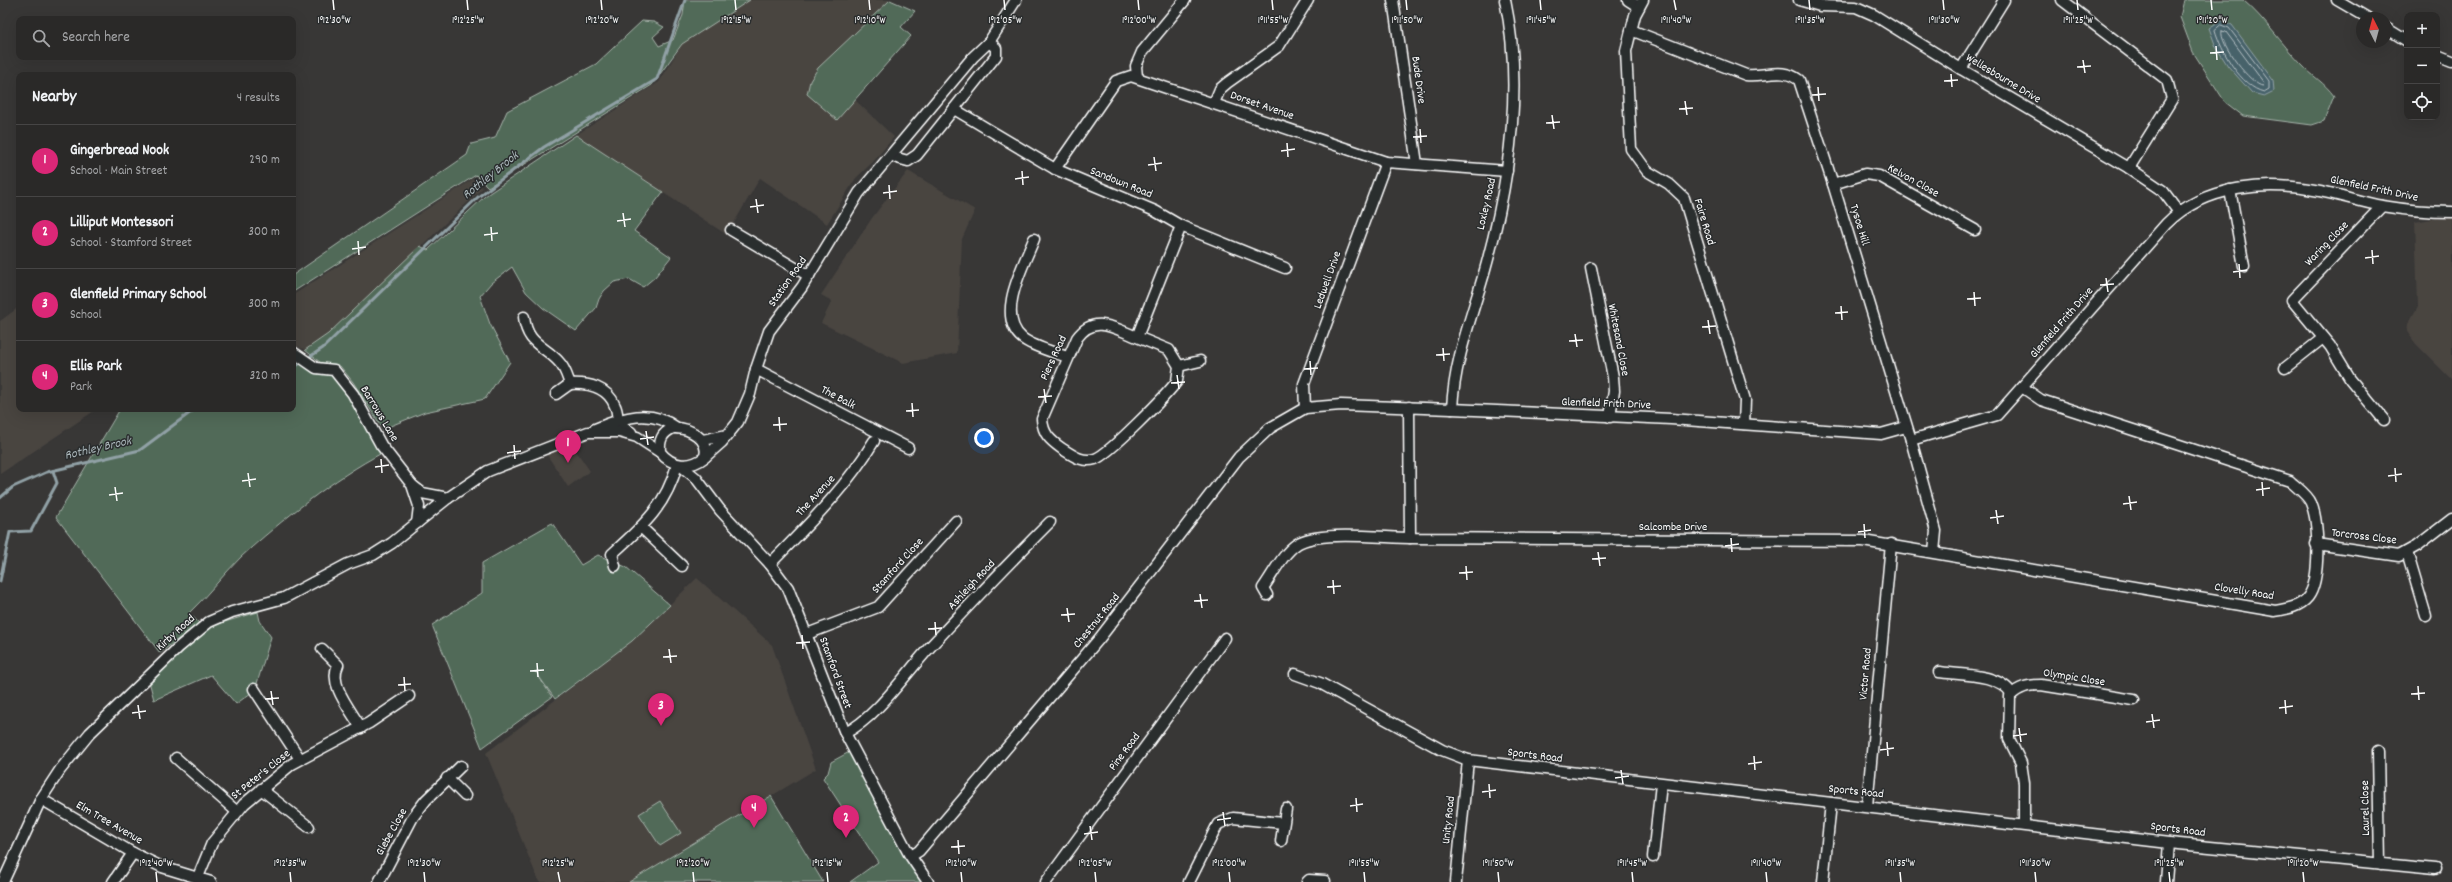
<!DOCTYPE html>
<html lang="en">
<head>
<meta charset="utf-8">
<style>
	:root { --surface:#2a2928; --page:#363534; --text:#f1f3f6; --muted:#a5a6a8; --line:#464545; --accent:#db2777 }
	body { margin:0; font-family:Dekko,sans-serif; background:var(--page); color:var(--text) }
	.controls { position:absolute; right:12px; top:12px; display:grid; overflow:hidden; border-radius:8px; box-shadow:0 4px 16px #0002 }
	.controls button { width:36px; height:36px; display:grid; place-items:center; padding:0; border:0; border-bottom:1px solid var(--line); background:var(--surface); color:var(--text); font:20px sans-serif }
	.compass { position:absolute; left:2356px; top:12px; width:36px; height:36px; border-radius:50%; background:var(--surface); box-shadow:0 4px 16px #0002; rotate:354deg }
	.you { position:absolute; left:984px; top:438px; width:14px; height:14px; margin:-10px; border:3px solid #fff; border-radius:50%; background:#1a73e8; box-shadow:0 0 0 6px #1a73e833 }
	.badge { display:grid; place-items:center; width:26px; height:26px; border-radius:50%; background:var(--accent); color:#fff; font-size:13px; font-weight:700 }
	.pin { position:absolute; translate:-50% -33px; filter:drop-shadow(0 1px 2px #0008) }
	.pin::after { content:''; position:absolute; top:21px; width:14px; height:12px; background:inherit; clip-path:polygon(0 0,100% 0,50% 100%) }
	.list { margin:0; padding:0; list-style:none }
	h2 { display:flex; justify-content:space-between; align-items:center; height:52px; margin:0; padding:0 16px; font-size:17px }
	h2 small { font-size:13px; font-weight:400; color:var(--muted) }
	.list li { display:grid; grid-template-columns:26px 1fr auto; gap:12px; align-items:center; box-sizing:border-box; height:72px; padding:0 16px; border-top:1px solid var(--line) }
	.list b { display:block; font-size:15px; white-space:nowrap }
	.list p { margin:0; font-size:13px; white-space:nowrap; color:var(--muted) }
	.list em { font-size:13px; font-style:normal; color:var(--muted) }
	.icon { flex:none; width:22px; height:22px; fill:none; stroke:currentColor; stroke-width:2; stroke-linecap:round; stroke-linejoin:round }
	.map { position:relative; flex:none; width:2452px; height:882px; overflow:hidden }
	.search { position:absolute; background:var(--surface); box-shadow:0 4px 16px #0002; left:16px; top:16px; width:280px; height:44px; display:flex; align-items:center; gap:10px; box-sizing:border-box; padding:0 14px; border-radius:8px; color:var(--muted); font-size:15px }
	.panel { position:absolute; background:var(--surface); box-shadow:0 4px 16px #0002; left:16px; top:72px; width:280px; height:340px; border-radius:8px }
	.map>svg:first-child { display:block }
	.built { fill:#484440 }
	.green { fill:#516b59; stroke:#a8b5ac }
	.water { fill:#47626b; stroke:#91a1a6 }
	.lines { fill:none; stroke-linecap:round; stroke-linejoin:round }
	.shore { stroke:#b5c0c4; stroke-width:1 }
	.stream { stroke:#91a1a6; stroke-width:3 }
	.minor-casing { stroke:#fff; stroke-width:13 }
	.minor { stroke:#2a2d2e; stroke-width:10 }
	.ticks { fill:none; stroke:#fff; stroke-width:1.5 }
	.labels { text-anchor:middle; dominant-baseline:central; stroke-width:3; stroke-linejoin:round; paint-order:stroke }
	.street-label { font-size:12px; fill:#fff; stroke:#2a2d2e }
	.water-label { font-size:13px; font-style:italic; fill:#acb8bc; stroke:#2a2d2e }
	.ticks-label { font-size:10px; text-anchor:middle; fill:#fff; stroke:#2a2d2e; stroke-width:3; stroke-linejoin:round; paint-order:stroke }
</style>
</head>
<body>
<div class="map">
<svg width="2452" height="882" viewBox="0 0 2452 882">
	<rect width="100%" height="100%" fill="#383736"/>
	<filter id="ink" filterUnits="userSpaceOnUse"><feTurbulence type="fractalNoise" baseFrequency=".025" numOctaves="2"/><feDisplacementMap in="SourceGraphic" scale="8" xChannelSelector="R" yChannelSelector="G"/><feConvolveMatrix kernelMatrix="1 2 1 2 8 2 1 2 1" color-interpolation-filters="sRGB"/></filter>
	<g filter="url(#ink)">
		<g class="built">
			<path d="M734,0H890L862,28L837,119L854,99L894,137L873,162L856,178L827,224L760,178L727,235L576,135L659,82L693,26Z"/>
			<path d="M908,171L975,210L962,239L957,353L903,363L821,323L832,301L821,295L872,218Z"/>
			<path d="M473,179L483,188L328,334L305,350L293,344V295Z"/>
			<path d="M2431,219H2452V380L2416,344L2407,332L2408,324L2418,306L2415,222Z"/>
			<path d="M19,307V409H97L0,474V321Z"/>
			<path d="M567,444L572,445L590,471L568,487L547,455Z"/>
			<path d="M697,578L772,645L816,769L629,882H539L486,753L632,641Z"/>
		</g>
		<g class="green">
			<path d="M685,0H750L682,44L652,85L488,187L476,175L293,292V275L467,155L471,144L495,138L507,111L596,64L642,21L654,22L664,27L653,37L659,46L673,40L683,15Z"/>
			<path d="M890,0L915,11L901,27L911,36L837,120L807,94L810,81L818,68Z"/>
			<path d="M2184,0H2243C2265,19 2281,43 2301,64C2312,76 2325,83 2334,96L2324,121L2312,125L2243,116L2225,102L2193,52L2180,17Z"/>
			<path d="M576,135L663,192L634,231L671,257L655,277L643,287L629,279L614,282L604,291L599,299L596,308L576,331L543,308L526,292L512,267L491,283L480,296L490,324L510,362L485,399L425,412L383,429L353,382L340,366L321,363L305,350L328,334L420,246L428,250L485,196Z"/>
			<path d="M293,358L312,371L332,375L350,396L382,453C336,477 279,522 241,557C223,575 207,596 189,613L199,623L160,653L56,517L120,409H293Z"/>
			<path d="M552,523L581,565L598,555L626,567L670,605L632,641L555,699L535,671L552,697L482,748L432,625L482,593V563Z"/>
			<path d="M258,612L260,621L271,637L255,690L236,704L211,675L154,700L149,681L208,627Z"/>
			<path d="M853,750L928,882H850L878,862L823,778L828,773L831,762Z"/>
			<path d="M771,796L823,882H629Z"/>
			<path d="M660,801L681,833L660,846L639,814Z"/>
		</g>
		<path class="water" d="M2221,20L2232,25L2273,80L2274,91L2264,96L2252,93L2228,66L2216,47L2209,28Z"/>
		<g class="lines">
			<g class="shore">
				<path d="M2221,25L2229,28L2269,81V89L2264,92C2241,87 2221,51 2215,30Z"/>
				<path d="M2222,31L2226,32L2264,83L2263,86C2252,86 2218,43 2222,31Z"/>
			</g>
			<g class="stream">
				<path d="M293,368L323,348L478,197L544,147L657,79L685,0"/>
				<path d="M0,498L13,487L47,472L140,450L195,409"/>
				<path d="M0,581L10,532L31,531L57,483L53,471"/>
			</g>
			<defs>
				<g id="minor">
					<path d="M1393,0L1417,164"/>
					<path d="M1628,0L1639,7"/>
					<path d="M1643,0L1635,15L1626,51L1631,149L1647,171L1669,184L1684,198L1745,400L1744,424"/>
					<path d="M1799,0L1820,6L1856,7L1874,15L1961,69L2129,168L2163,191L2178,211"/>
					<path d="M2062,0L2167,80L2172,99L2129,168"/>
					<path d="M2337,0L2368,18"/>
					<path d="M2386,28L2407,41"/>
					<path d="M1631,30L1746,75C1765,77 1783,67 1799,80L1833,184L1911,440L1936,531L1934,552"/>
					<path d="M2437,55L2452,61"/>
					<path d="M1961,69L2004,0"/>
					<path d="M1137,77L1136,66L1142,52L1185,0"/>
					<path d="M1214,103L1220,89L1227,83L1279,46L1308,0"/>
					<path d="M954,109L1055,169L1155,211L1181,226L1285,268"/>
					<path d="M892,154L897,158L908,161L917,155L996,56V48L989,42"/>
					<path d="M1055,169L1116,81L1131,76L1386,162L1507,171"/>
					<path d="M1833,184L1865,174L1879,176L1975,230"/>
					<path d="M2230,190L2244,266"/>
					<path d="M2382,206L2292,300L2330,346L2350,379L2384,420"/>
					<path d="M731,230L809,276"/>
					<path d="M1034,239C1024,265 995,315 1022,338C1033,347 1054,352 1067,357"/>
					<path d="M1591,268L1613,377L1614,391L1610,417"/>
					<path d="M524,317C527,345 544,345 559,362C565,368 567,376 570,384C588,383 608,387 615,406C618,412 617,419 619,425L631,432"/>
					<path d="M1137,337C1114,328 1094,314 1077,338L1042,419C1043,434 1050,440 1061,448C1072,455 1082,463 1095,459C1108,455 1168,394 1177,381L1179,366L1169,350L1137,337L1181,226"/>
					<path d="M293,352L316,368L334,370L353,394L381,445L412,485L419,506L417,523"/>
					<path d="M1179,366L1200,361"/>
					<path d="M2285,368L2323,338"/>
					<path d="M756,369L908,448"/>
					<path d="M556,394L570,384"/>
					<path d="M1409,407L1410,538L1863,541L2275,611C2287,609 2300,607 2308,597C2321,580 2319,522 2311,503C2308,495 2296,487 2290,481L2041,400L2022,387"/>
					<path d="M1305,408L1304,384L1386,162"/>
					<path d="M1452,409C1454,361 1472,316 1485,270C1509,184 1524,89 1505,0"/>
					<path d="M673,428C689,427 710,439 705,457C690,469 672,467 660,452C659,440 662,433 673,428Z"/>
					<path d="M595,429C623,417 651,408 677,428"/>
					<path d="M703,440L727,435"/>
					<path d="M1911,440L1997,415L2166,224C2205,184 2268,181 2320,191C2341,195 2361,202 2382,206C2406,210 2428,212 2452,212"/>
					<path d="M705,457L722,442L738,422L750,394L756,369L769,331L802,287L859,193L973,57L989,42L1016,0"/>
					<path d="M680,465L696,478L720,510L770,564L788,588L845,733L909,854L928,882"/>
					<path d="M413,486L422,493L448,498"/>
					<path d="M642,528L682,566"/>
					<path d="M2316,544L2399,556L2417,546L2452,519"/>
					<path d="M2407,552L2426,616"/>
					<path d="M770,564C808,525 846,488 874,441"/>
					<path d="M615,566L612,554C643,526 666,506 677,465"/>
					<path d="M1267,595L1263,588C1273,574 1283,553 1297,544C1317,530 1384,538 1410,538"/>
					<path d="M807,634L878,607L956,521"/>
					<path d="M322,649L338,665C328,685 351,710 361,728"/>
					<path d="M1939,672C1961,675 1999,673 2012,694"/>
					<path d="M1295,674L1320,683L1442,750L1468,760L2169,843L2435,869"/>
					<path d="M254,689L300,759"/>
					<path d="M845,733C875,719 907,672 930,647C969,605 1009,563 1050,522"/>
					<path d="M2378,751L2380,864"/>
					<path d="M176,758L236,811"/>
					<path d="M447,778L465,796"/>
					<path d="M261,789L309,827"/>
					<path d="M41,799L133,853L162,867L211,882"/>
					<path d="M1867,806L1891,544"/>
					<path d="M2024,825V783L2021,763L2009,739L2010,696C2019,687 2028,685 2041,685L2134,700"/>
					<path d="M1281,841L1286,809"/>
					<path d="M911,856L919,851L1099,639L1239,457L1270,428L1305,408L1341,405L1452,409L1671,419L1881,434L1906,427"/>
					<path d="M1653,857L1661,784"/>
					<path d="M198,877L212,843L244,804L292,764L369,723L409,696"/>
					<path d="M3,882L41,799L60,770L90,733L179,647L209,622L232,612L284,598L348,564L373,555L392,543L448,498L488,471L588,432H619L637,437L660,452"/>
					<path d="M113,882L133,853"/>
					<path d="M379,882L413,817L426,800L461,766"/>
					<path d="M1046,882L1225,638"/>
					<path d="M1189,882L1218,824L1233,818L1283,823"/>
					<path d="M1307,882L1309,880L1325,881"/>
					<path d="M1456,882L1468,760"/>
					<path d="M1823,882L1831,803"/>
					<path d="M2166,882L2169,843"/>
				</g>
			</defs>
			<use href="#minor" class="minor-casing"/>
			<use href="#minor" class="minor"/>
		</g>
	</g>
	<path class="ticks" d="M333,0L334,10M467,0L468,10M601,0L602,10M735,0L736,10M869,0L870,10M1004,0L1005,10M1138,0L1139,10M1272,0L1273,10M1406,0L1407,10M1540,0L1541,10M1674,0L1676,10M1809,0L1810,10M1943,0L1944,10M2077,0L2078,10M2211,0L2212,10M2216,46L2217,60M2210,53L2224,52M2083,60L2085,73M2077,67L2091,66M1951,74L1952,87M1944,81L1958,80M1818,87L1819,101M1812,95L1826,94M1685,101L1687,115M1679,109L1693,108M1552,115L1554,129M1546,123L1560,122M1420,129L1421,143M1413,137L1427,136M1287,143L1288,157M1281,151L1295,149M1154,157L1156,171M1148,165L1162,163M1022,171L1023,185M1015,179L1029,177M889,185L890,199M883,193L897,191M756,199L758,213M750,207L764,205M623,213L625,227M617,221L631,219M491,227L492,241M484,235L498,233M358,241L359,255M352,249L366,247M2372,250L2373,264M2365,258L2379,256M2239,264L2240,278M2233,272L2247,270M2106,278L2108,292M2100,285L2114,284M1974,292L1975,306M1967,299L1981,298M1841,306L1842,320M1835,313L1848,312M1708,320L1710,334M1702,327L1716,326M1575,334L1577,347M1569,341L1583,340M1443,348L1444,361M1436,355L1450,354M1310,361L1311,375M1304,369L1318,368M1177,375L1179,389M1171,383L1185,382M1044,389L1046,403M1038,397L1052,396M912,403L913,417M906,411L919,410M779,417L780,431M773,425L787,424M646,431L648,445M640,439L654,437M514,445L515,459M507,453L521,451M381,459L382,473M375,467L389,465M2395,468L2396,482M248,473L250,487M2388,476L2402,474M242,481L256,479M2262,482L2263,496M115,487L117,501M2256,490L2270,488M109,495L123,493M2129,496L2131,510M2123,504L2137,502M1996,510L1998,524M1990,518L2004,516M1864,524L1865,538M1858,532L1871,530M1731,538L1732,552M1725,546L1739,544M1598,552L1600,566M1592,559L1606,558M1466,566L1467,580M1459,573L1473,572M1333,580L1334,594M1327,587L1341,586M1200,594L1202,608M1194,601L1208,600M1067,608L1069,622M1061,615L1075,614M935,622L936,635M928,629L942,628M802,635L803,649M796,643L810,642M669,649L671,663M663,657L677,656M537,663L538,677M530,671L544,670M404,677L405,691M398,685L411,684M2418,686L2419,700M271,691L273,705M2411,694L2425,693M265,699L279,698M2285,700L2286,714M138,705L140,719M2279,708L2293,706M132,713L146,711M2152,714L2154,728M2146,722L2160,720M2019,728L2021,742M2013,736L2027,734M1887,742L1888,756M1880,750L1894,748M1754,756L1755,770M1748,764L1762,762M1621,770L1623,784M1615,778L1629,776M1489,784L1490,798M1482,792L1496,790M1356,798L1357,812M1350,806L1363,804M1223,812L1225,826M1217,820L1231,818M1090,826L1092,840M1084,834L1098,832M958,840L959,854M951,847L965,846M156,872L157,882M290,872L291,882M424,872L425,882M558,872L560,882M693,872L694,882M827,872L828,882M961,872L962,882M1095,872L1096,882M1229,872L1230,882M1364,872L1365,882M1498,872L1499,882M1632,872L1633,882M1766,872L1767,882M1900,872L1901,882M2035,872L2036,882M2169,872L2170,882M2303,872L2304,882"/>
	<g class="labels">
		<g class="street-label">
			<text transform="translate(2003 79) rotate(31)">Wellesbourne Drive</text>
			<text transform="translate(1418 80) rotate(82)">Bude Drive</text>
			<text transform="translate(1262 106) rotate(19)">Dorset Avenue</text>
			<text transform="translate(1913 181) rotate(29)">Kelvon Close</text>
			<text transform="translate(1121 183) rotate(22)">Sandown Road</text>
			<text transform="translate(2374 189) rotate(12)">Glenfield Frith Drive</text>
			<text transform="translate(1487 204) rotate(-77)">Loxley Road</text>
			<text transform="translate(1704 222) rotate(73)">Faire Road</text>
			<text transform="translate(1859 225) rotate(73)">Tysoe Hill</text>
			<text transform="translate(2327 244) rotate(-46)">Waring Close</text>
			<text transform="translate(1328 280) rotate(-70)">Ledwell Drive</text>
			<text transform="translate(788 282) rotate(-55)">Station Road</text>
			<text transform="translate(2062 323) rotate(-49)">Glenfield Frith Drive</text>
			<text transform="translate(1618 340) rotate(79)">Whitesand Close</text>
			<text transform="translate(1054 358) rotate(-65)">Piers Road</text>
			<text transform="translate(838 398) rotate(28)">The Balk</text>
			<text transform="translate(1606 404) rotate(2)">Glenfield Frith Drive</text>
			<text transform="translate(379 414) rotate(59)">Barrows Lane</text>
			<text transform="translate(816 496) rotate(-47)">The Avenue</text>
			<text x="1673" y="527">Salcombe Drive</text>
			<text transform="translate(2364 537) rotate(7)">Torcross Close</text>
			<text transform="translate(898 566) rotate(-48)">Stamford Close</text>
			<text transform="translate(972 585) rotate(-47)">Ashleigh Road</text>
			<text transform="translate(2244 592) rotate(9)">Clovelly Road</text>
			<text transform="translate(1097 621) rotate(-51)">Chestnut Road</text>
			<text transform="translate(176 633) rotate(-42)">Kirby Road</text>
			<text transform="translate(835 673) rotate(70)">Stamford Street</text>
			<text transform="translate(1866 674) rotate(-85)">Victor Road</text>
			<text transform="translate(2074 678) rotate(9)">Olympic Close</text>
			<text transform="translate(1125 752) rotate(-53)">Pine Road</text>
			<text transform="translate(1535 756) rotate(7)">Sports Road</text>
			<text transform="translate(261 775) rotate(-39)">St Peter's Close</text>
			<text transform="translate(1856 792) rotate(6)">Sports Road</text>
			<text transform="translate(2366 808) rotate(-91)">Laurel Close</text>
			<text transform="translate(1449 820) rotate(-84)">Unity Road</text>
			<text transform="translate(109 823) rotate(30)">Elm Tree Avenue</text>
			<text transform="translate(2178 830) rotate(7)">Sports Road</text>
			<text transform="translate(392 832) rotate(-61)">Glebe Close</text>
		</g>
		<g class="water-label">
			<text transform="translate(491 176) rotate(-39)">Rothley Brook</text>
			<text transform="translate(98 449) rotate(-13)">Rothley Brook</text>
		</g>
	</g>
	<g class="ticks-label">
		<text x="334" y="23">1°12'30"W</text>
		<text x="468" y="23">1°12'25"W</text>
		<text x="602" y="23">1°12'20"W</text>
		<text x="736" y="23">1°12'15"W</text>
		<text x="870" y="23">1°12'10"W</text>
		<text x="1005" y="23">1°12'05"W</text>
		<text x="1139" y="23">1°12'00"W</text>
		<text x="1273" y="23">1°11'55"W</text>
		<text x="1407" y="23">1°11'50"W</text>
		<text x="1541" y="23">1°11'45"W</text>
		<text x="1676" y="23">1°11'40"W</text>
		<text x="1810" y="23">1°11'35"W</text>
		<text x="1944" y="23">1°11'30"W</text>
		<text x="2078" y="23">1°11'25"W</text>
		<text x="2212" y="23">1°11'20"W</text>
		<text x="156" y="866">1°12'40"W</text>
		<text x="290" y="866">1°12'35"W</text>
		<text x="424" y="866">1°12'30"W</text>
		<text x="558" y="866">1°12'25"W</text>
		<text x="693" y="866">1°12'20"W</text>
		<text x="827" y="866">1°12'15"W</text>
		<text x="961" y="866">1°12'10"W</text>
		<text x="1095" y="866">1°12'05"W</text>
		<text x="1229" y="866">1°12'00"W</text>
		<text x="1364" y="866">1°11'55"W</text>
		<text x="1498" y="866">1°11'50"W</text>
		<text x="1632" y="866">1°11'45"W</text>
		<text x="1766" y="866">1°11'40"W</text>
		<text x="1900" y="866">1°11'35"W</text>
		<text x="2035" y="866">1°11'30"W</text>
		<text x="2169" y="866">1°11'25"W</text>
		<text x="2303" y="866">1°11'20"W</text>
	</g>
</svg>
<div class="controls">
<button>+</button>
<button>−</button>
<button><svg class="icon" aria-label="locate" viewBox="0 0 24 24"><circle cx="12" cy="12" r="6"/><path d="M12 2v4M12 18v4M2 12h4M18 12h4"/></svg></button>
</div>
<svg class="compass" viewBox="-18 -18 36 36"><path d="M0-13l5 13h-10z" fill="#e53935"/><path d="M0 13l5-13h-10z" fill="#a5a6a8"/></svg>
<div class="you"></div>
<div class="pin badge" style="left:568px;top:463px">1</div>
<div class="pin badge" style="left:846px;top:838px">2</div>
<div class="pin badge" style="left:661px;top:726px">3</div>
<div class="pin badge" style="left:754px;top:828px">4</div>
<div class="search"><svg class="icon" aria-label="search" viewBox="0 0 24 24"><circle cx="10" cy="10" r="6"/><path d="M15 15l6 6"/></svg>Search here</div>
<section class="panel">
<h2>Nearby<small>4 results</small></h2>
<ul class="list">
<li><span class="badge">1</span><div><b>Gingerbread Nook</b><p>School · Main Street</p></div><em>290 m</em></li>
<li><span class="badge">2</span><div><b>Lilliput Montessori</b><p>School · Stamford Street</p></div><em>300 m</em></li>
<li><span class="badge">3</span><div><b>Glenfield Primary School</b><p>School</p></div><em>300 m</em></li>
<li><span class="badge">4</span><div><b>Ellis Park</b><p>Park</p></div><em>320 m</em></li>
</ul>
</section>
</div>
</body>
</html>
